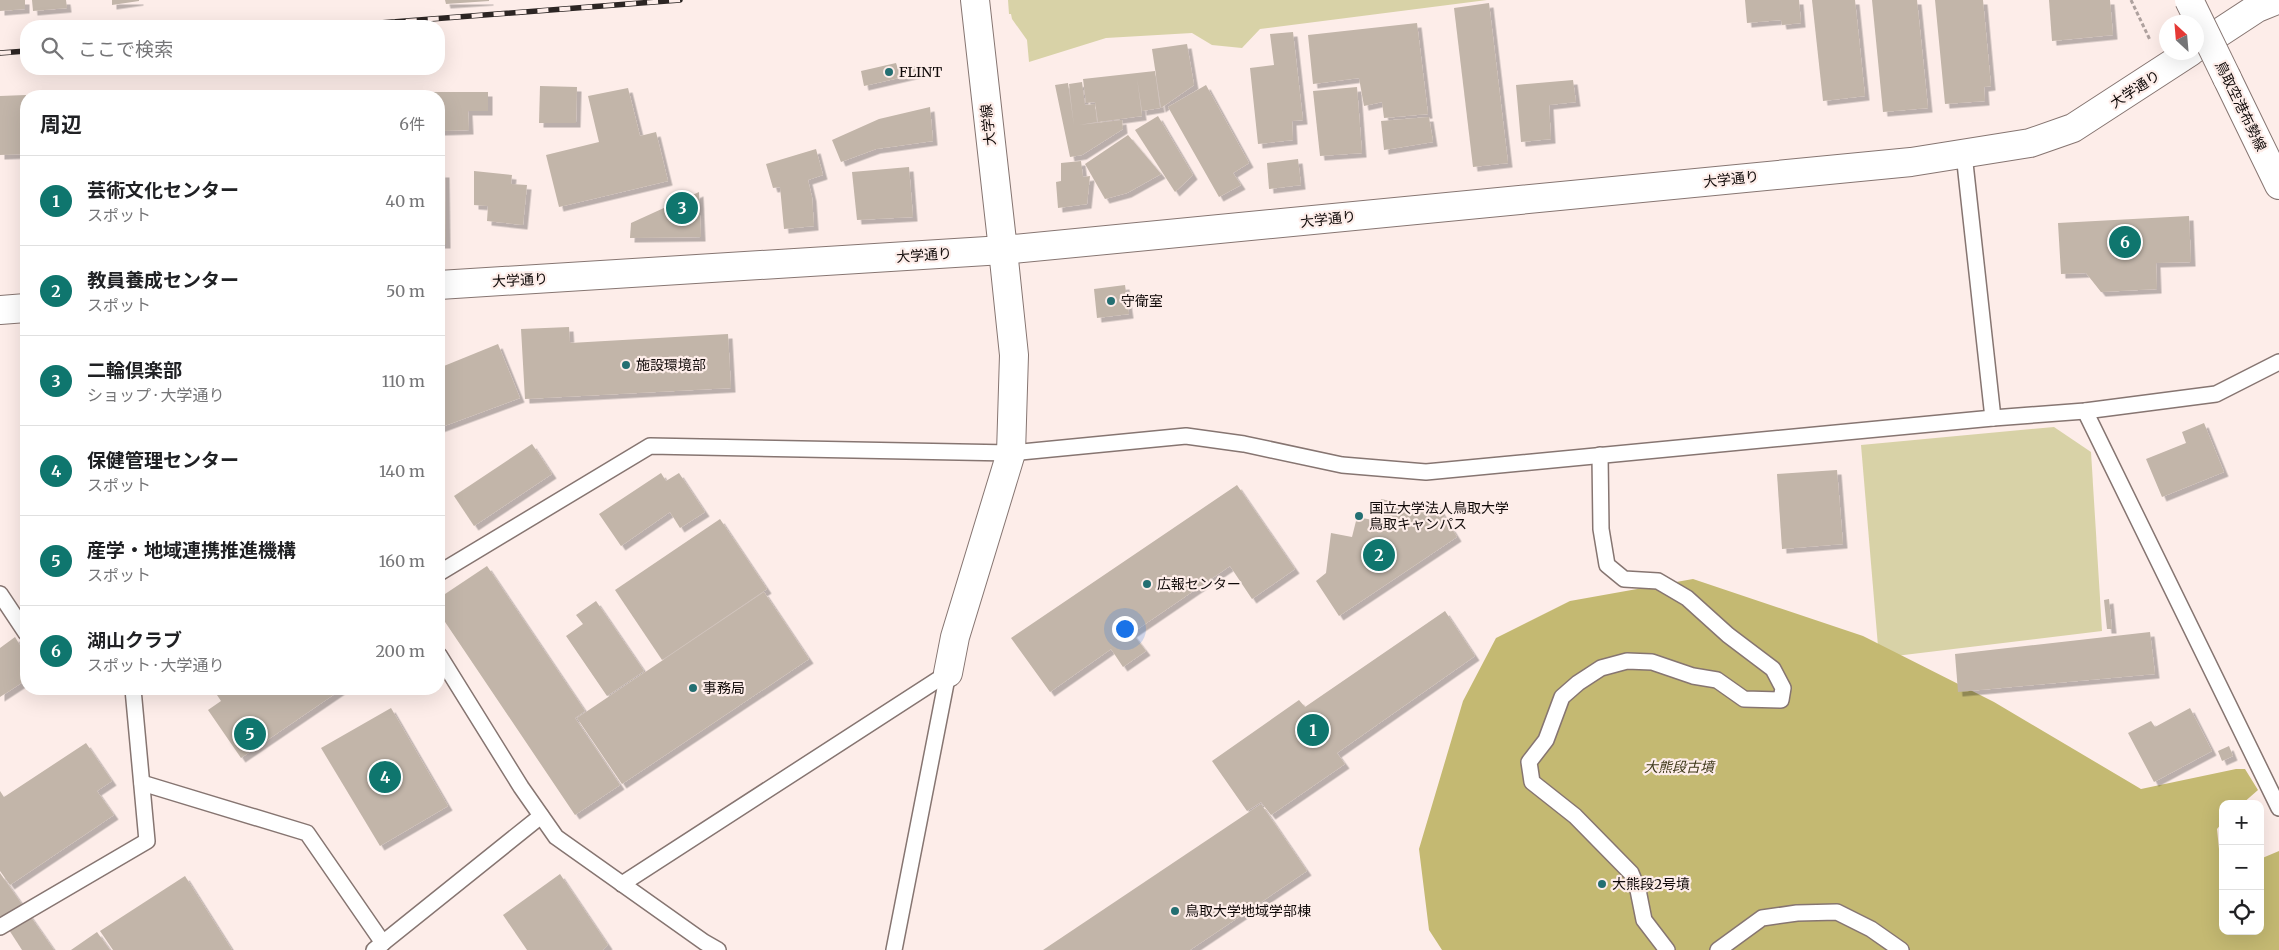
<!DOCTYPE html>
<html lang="ja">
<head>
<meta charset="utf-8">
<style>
	:root { --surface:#fff; --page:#f2f2f2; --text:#202124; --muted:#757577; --line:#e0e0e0; --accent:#0f766e }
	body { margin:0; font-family:Merriweather,"Noto Sans JP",serif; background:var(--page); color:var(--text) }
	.controls { position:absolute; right:15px; bottom:15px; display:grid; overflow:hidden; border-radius:10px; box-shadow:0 5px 20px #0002 }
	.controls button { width:45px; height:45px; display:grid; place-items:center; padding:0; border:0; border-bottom:1px solid var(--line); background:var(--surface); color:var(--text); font:25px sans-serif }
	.compass { position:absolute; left:2159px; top:15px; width:45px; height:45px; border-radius:50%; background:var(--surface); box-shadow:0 5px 20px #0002; rotate:334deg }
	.you { position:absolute; left:1124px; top:628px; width:18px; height:18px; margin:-12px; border:4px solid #fff; border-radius:50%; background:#1a73e8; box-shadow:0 0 0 8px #1a73e833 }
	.badge { display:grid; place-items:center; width:32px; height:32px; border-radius:50%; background:var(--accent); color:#fff; font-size:16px; font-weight:700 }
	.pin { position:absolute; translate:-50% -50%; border:2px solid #fff; box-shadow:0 1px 5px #0006 }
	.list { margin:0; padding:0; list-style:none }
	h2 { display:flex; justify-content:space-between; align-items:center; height:65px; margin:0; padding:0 20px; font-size:21px }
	h2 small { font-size:16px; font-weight:400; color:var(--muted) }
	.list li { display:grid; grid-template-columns:32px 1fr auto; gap:15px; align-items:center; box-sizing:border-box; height:90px; padding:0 20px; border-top:1px solid var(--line) }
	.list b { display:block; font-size:19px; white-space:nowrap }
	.list p { margin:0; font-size:16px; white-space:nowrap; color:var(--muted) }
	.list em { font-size:16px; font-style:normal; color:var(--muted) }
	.icon { flex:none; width:28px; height:28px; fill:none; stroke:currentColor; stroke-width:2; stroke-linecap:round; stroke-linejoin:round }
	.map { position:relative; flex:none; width:2279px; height:950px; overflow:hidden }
	.search { position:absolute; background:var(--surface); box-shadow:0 5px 20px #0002; left:20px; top:20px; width:425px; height:55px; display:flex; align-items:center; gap:12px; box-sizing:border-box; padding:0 18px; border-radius:20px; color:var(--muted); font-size:19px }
	.panel { position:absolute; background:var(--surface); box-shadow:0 5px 20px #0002; left:20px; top:90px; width:425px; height:605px; border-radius:20px }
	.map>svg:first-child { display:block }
	.green { fill:#d8d2a7 }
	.forest { fill:#c4b972 }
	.building { fill:#c2b5a9; filter:url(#shadow) }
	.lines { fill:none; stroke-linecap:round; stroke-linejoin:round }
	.lane-casing { stroke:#867571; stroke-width:18 }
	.street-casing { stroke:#867571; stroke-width:30 }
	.secondary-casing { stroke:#867571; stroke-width:30 }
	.path { stroke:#aea19e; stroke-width:3; stroke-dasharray:4 2.5; stroke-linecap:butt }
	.lane { stroke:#fff; stroke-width:15 }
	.street { stroke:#fff; stroke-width:28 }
	.secondary { stroke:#fff; stroke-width:28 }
	.rail-casing { stroke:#2c2523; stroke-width:5.5 }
	.rail { stroke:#fdede9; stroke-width:4; stroke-dasharray:11; stroke-linecap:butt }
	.secondary-bridge-casing { stroke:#867571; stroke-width:30; stroke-linecap:butt }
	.secondary-bridge { stroke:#fff; stroke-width:28 }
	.poi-dot { fill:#236f72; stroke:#fdede9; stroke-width:2 }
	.labels { text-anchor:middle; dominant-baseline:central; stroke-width:4.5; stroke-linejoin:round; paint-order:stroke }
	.poi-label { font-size:14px; fill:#100a09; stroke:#fdede9; text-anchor:start }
	.street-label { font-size:14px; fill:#100a09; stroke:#fdede9 }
	.park-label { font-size:14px; font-style:italic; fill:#3e3819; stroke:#fdede9 }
</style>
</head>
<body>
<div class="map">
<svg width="2279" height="950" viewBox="0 0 2279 950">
	<defs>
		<filter id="shadow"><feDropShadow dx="4.5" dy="4.5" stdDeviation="0" flood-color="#0004"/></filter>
	</defs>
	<rect width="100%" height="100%" fill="#fdede9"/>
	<g class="green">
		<path d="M1008,0H1487L1260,29L1242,48L1212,45L1192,33L1106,38L1029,62L1027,40L1012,19L1011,14H1009Z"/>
		<path d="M2054,427L2091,452L2102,631L1879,658L1861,445Z"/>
	</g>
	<path class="forest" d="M1693,579L1863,636L1994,702L2141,789L2236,769H2245L2258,790L2242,804H2223V822L2217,829L2219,849L2223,851V931H2260V859L2279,851V950H1442L1429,930L1419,849L1463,701L1496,638L1570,601Z"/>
	<g class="building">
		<path d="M0,0H25V9L0,11Z"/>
		<path d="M32,0H66L67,8L33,11Z"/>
		<path d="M112,0H139V1L112,5Z"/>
		<path d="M445,0H489V1L446,4Z"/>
		<path d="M1745,0H1799L1801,23L1782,25L1781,20L1747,23Z"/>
		<path d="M1812,0H1855L1865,96L1823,101Z"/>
		<path d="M1872,0H1917L1928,108L1883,112Z"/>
		<path d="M1935,0H1983L1991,86L1984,87L1985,101L1945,104Z"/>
		<path d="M2049,0H2110L2113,35L2052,41Z"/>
		<path d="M1489,3L1508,163L1473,167L1454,8Z"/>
		<path d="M1417,23L1428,114L1384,118L1382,102L1364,106L1359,78L1313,84L1308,35Z"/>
		<path d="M1293,32L1303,120L1292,121L1293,140L1258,144L1250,68L1274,65L1270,34Z"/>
		<path d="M1187,44L1194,85L1161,108L1152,49Z"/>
		<path d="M896,63L898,69L915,66L916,74L864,86L861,71Z"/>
		<path d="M1155,71L1160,108L1142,111L1137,78L1142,116L1098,122L1095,102L1086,103L1083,79Z"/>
		<path d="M1573,80L1576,102L1549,105L1551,139L1521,142L1516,85Z"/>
		<path d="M1082,82L1085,105L1095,104L1097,122L1079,125L1122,120L1123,129L1082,155L1070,157L1055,85L1068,83L1074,126L1069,84Z"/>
		<path d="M1206,85L1249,163L1233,173L1241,185L1219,197L1168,107Z"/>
		<path d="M540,86L577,87L576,123H539Z"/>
		<path d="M1357,87L1362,153L1320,156L1313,91Z"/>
		<path d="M628,88L640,136L656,132L668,181L559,207L546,155L599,142L588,96Z"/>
		<rect x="104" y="91" width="36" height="5"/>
		<path d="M400,92H488V111H468L469,130L439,131V96H400Z"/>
		<path d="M205,93L244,95V96H205Z"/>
		<path d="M260,93L289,95V96H260Z"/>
		<path d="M26,95V154L0,155V96Z"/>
		<path d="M930,107L933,141L876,149L841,162L832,140L879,119Z"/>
		<path d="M1158,116L1193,175L1175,192L1135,130Z"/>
		<path d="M1429,117L1433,142L1384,150L1381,121Z"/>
		<path d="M1128,135L1161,174L1127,193L1105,199L1085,164Z"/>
		<path d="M816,149L823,175L808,180L812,197L814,226L784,229L780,187L773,188L766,164Z"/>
		<path d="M1298,159L1301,185L1269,189L1267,163Z"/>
		<path d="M1081,161L1083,177L1090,176L1087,204L1058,208L1056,182L1061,181V163Z"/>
		<path d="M909,167L913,217L857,220L852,172Z"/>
		<path d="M474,171L512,175L511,184L527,185L523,225L487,221L488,206L474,205Z"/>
		<path d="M439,173H445L446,244H439Z"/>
		<path d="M699,192L701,237L630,238L631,223Z"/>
		<path d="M2189,216L2191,262L2156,263L2157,289L2101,292L2086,273L2061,274L2058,223Z"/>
		<path d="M1125,285L1129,314L1097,318L1094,289Z"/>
		<path d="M569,327L570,343L728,334L731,388L525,399L521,329Z"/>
		<path d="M498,344L520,398L439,428V368Z"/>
		<path d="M2204,423L2224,472L2162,497L2146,459L2186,443L2182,432Z"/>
		<path d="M532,444L552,474L474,526L454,496Z"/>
		<path d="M1837,470L1843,544L1782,549L1777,474Z"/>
		<path d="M661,473L666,481L679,473L705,512L680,528L670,512L621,546L599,514Z"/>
		<path d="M1237,485L1295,569L1252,599L1230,566L1132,633L1146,651L1123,667L1111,649L1050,692L1011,638Z"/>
		<path d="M1381,499L1423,508L1434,500L1457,537L1339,616L1316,581L1326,573L1331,533L1352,537L1357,517L1378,521Z"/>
		<path d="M720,519L767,589L662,660L615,590Z"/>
		<path d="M487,566L585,711L575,718L620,785L575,815L439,613V598Z"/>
		<path d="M764,592L809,659L622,784L577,718Z"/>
		<path d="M2109,599L2112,629H2107L2104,600Z"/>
		<path d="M596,601L644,671L607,696L566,636L583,624L576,615Z"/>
		<path d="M1445,611L1475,656L1337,753L1345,764L1271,815L1261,802L1247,811L1212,761L1299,700L1305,707Z"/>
		<path d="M2150,632L2155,674L1958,692L1955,654Z"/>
		<path d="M15,637L26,655V680L0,697V648Z"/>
		<path d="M213,689H342L241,758L208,710L221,701Z"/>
		<path d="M391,708L448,806L380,846L321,748Z"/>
		<path d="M2190,708L2212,751L2154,782L2128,733L2151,721L2155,727Z"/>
		<path d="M86,743L112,781L97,791L114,815L10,885L0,871V791L4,797Z"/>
		<path d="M2229,746L2233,756L2222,761L2218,751Z"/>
		<path d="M1261,804L1307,871L1190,950H1043Z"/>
		<path d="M0,873L54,950H22L0,916Z"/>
		<path d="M560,874L608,945L603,950H527L503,915Z"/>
		<path d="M185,876L232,950H113L100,931Z"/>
		<path d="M97,932L110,950H71Z"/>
	</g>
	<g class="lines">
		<defs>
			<g id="lane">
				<path d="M1964,154L1993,418"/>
				<path d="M2085,411L2279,808"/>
				<path d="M1600,455L1601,529L1607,565L1624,579L1658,581L1687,598L1728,635L1773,669L1783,688L1781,700L1744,699L1717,680L1693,676L1652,662L1627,661L1601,668L1578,683L1562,697L1546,740L1529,762L1532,782L1575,816L1631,873L1638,890L1644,920L1667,950"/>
				<path d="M439,573L650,446L1011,453L1186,436L1244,444L1342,465L1426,472L1993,418L2085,411L2216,394L2279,362"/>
				<path d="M0,594L26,633"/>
				<path d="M439,655L521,787L556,837L704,942L718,950"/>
				<path d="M142,783L307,833L383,943"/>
				<path d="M622,884L948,673"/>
				<path d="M0,927L147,841L133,689"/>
				<path d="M374,950L541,816"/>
				<path d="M894,950L948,673"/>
				<path d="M1718,950L1762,918L1797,913L1837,912L1871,929L1901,950"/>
			</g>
			<path id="street" d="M948,673L955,637L1011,453L1014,355L1003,250"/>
			<g id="secondary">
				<path d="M975,0L1003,250"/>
				<path d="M2196,48L2257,8L2277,0"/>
				<path d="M2227,78L2279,185"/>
				<path d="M439,285L1003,250L1911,162L2030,143L2073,128L2190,52"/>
				<path d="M0,310L26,308"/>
			</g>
		</defs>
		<use href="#lane" class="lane-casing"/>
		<use href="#street" class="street-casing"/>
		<use href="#secondary" class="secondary-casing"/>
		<path class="path" d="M2131,0L2150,40"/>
		<use href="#lane" class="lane"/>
		<use href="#street" class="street"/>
		<use href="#secondary" class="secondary"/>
		<defs>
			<g id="rail">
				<path d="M340,26L680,0"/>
				<path d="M0,53L26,51"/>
			</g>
		</defs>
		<use href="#rail" class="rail-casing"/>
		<use href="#rail" class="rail"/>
		<defs>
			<path id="secondary-bridge" d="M2189,0L2227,78"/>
		</defs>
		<use href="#secondary-bridge" class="secondary-bridge-casing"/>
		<use href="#secondary-bridge" class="secondary-bridge"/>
	</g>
	<g class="poi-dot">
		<circle cx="889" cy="72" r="5"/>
		<circle cx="1111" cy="301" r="5"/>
		<circle cx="626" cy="365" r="5"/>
		<circle cx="1359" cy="516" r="5"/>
		<circle cx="1147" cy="584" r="5"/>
		<circle cx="693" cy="688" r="5"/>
		<circle cx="1602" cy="884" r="5"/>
		<circle cx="1175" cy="911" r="5"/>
	</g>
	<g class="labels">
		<g class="poi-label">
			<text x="899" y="72">FLINT</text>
			<text x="1121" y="301">守衛室</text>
			<text x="636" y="365">施設環境部</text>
			<text x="1369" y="508">国立大学法人鳥取大学<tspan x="1369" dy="16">鳥取キャンパス</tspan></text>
			<text x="1157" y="584">広報センター</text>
			<text x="703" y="688">事務局</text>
			<text x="1612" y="884">大熊段2号墳</text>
			<text x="1185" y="911">鳥取大学地域学部棟</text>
		</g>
		<g class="street-label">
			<text transform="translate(2135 89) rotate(-33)">大学通り</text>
			<text transform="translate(2241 106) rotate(64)">鳥取空港布勢線</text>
			<text transform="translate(988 125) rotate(-96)">大学線</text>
			<text transform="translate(1731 179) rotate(-6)">大学通り</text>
			<text transform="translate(1328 219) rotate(-6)">大学通り</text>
			<text transform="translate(924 255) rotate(-4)">大学通り</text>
			<text transform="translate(520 280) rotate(-3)">大学通り</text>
		</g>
		<g class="park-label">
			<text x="1679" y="767">大熊段古墳</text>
		</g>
	</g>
</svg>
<div class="controls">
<button>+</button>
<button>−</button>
<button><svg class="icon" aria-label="locate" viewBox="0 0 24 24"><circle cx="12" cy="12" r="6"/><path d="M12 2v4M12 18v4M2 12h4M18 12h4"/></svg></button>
</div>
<svg class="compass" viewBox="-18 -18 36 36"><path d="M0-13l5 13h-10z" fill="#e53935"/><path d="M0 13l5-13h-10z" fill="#757577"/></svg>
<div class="you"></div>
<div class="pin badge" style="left:1313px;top:730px">1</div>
<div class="pin badge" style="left:1379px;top:555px">2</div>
<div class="pin badge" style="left:682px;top:208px">3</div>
<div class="pin badge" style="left:385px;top:777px">4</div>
<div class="pin badge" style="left:250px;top:734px">5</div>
<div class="pin badge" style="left:2125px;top:242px">6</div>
<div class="search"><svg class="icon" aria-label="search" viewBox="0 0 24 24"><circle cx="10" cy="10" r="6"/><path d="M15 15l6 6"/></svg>ここで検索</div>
<section class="panel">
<h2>周辺<small>6件</small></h2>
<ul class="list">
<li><span class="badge">1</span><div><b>芸術文化センター</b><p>スポット</p></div><em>40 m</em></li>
<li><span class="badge">2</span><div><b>教員養成センター</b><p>スポット</p></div><em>50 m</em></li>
<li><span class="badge">3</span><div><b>二輪倶楽部</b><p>ショップ · 大学通り</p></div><em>110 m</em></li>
<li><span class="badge">4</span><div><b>保健管理センター</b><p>スポット</p></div><em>140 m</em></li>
<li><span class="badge">5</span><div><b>産学・地域連携推進機構</b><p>スポット</p></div><em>160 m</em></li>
<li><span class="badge">6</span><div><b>湖山クラブ</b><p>スポット · 大学通り</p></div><em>200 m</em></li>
</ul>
</section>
</div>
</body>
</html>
